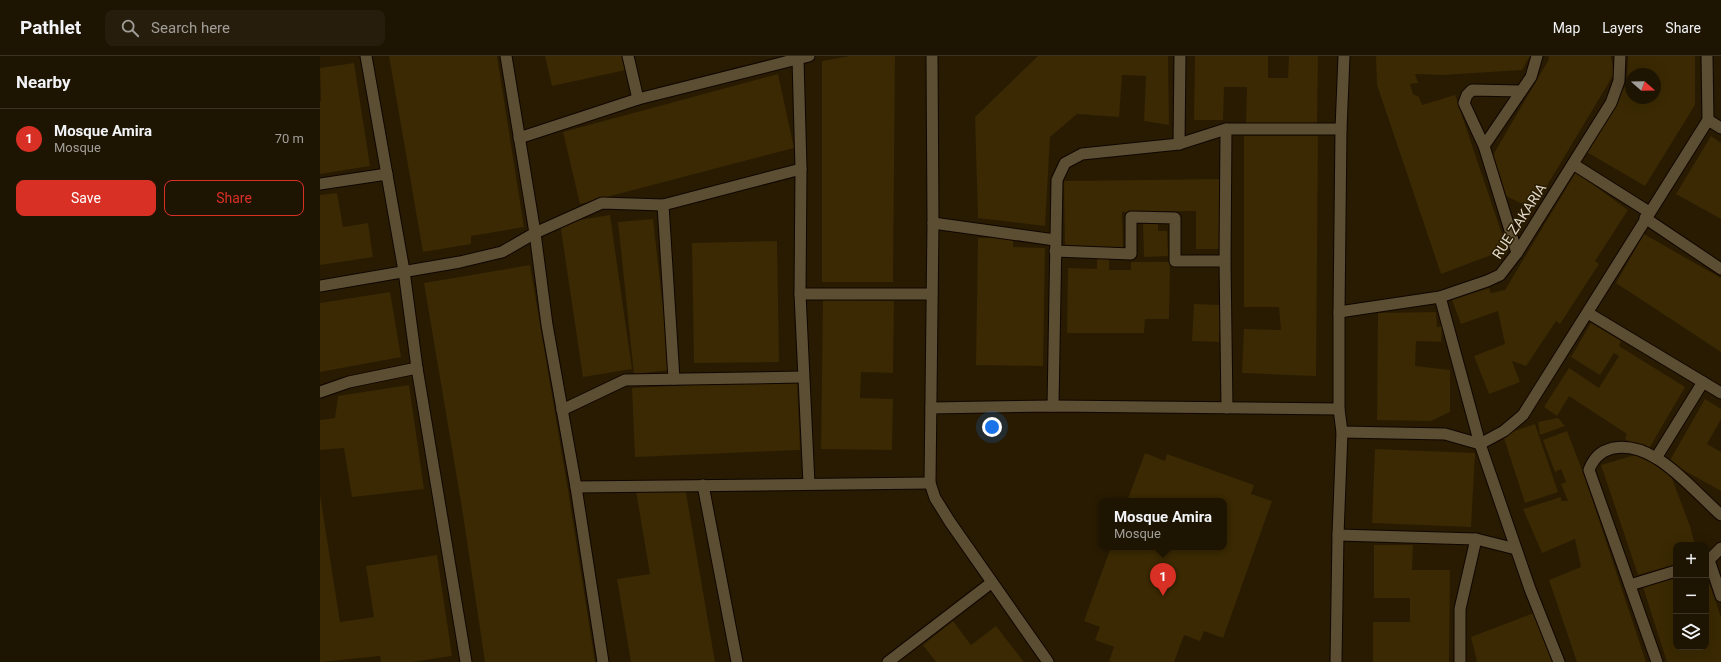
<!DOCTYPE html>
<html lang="en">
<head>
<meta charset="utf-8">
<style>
	:root { --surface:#1e1402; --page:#261d0c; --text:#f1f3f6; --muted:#a19e99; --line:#3c3324; --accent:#d93025 }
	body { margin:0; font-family:Roboto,sans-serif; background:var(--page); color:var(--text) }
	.controls { position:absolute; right:12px; bottom:12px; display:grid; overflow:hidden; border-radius:8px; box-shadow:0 4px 16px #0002 }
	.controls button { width:36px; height:36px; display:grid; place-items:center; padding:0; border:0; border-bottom:1px solid var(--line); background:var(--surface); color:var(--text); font:20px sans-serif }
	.compass { position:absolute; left:1305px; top:12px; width:36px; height:36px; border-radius:50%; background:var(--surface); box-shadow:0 4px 16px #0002; rotate:110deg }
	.you { position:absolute; left:672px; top:371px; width:14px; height:14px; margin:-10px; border:3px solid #fff; border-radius:50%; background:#1a73e8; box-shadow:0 0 0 6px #1a73e833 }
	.badge { display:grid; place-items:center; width:26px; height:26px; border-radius:50%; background:var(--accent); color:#fff; font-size:13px; font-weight:700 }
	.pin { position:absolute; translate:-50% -33px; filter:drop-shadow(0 1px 2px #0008) }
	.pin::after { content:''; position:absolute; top:21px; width:14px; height:12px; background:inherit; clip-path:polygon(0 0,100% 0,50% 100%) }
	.popup { position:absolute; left:779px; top:442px; width:128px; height:52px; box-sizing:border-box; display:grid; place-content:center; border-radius:8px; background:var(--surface); filter:drop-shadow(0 1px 3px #0005); font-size:13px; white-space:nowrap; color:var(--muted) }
	.popup b { font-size:15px; color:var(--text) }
	.popup::after { content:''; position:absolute; left:50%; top:100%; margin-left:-8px; border:8px solid transparent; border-top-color:var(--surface) }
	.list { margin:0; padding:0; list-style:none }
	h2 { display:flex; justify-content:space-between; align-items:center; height:52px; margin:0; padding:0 16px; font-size:17px }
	h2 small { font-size:13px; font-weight:400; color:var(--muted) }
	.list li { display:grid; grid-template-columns:26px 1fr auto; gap:12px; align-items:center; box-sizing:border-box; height:60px; padding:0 16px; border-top:1px solid var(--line) }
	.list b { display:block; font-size:15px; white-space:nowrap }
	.list p { margin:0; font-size:13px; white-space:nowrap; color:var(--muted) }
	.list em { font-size:13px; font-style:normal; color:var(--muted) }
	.actions { display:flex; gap:8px; padding:12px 16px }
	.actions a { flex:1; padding:9px 0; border:1px solid var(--accent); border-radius:8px; text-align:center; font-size:14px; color:var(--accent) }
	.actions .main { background:var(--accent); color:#fff }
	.icon { flex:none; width:22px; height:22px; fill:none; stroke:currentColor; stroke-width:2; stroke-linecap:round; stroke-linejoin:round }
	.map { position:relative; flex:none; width:1401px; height:606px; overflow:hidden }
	header { display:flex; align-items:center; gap:24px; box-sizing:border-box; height:56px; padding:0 20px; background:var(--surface); border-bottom:1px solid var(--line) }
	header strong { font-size:19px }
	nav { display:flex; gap:22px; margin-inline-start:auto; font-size:14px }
	.search { width:280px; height:36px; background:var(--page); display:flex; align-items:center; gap:10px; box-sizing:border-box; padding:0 14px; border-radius:8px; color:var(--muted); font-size:15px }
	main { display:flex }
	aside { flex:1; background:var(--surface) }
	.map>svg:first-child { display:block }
	.building { fill:#3a2902; fill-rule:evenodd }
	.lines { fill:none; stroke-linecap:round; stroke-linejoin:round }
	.minor-casing { stroke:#100600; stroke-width:13 }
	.minor { stroke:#5c4e33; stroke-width:11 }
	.labels { text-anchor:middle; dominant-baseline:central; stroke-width:3; stroke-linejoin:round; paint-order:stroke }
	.street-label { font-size:14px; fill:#e3dbcc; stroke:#281b02 }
</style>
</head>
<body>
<header>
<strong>Pathlet</strong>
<div class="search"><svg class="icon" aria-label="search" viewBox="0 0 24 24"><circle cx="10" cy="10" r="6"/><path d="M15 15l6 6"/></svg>Search here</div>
<nav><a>Map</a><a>Layers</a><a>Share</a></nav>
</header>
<main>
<aside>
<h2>Nearby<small></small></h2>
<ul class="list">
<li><span class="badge">1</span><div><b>Mosque Amira</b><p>Mosque</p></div><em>70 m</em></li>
</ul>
<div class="actions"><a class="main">Save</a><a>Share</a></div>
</aside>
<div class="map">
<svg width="1401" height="606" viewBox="0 0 1401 606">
	<rect width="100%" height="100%" fill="#281b02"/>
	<g class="building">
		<path d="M69,0H177L204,171L151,180V188L103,196Z"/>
		<path d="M225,0H303L306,14L232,30Z"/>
		<path d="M530,0H575L573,226H502V5Z"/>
		<path d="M718,0H848L849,69L824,65L826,20L802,19L799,61L757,58L730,81L725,170L658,162L655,61Z"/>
		<path d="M875,0H948V22H968L969,0H998L997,69L926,68L927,31H904L903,64H874Z"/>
		<path d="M1056,0H1210L1202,14L1122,19L1095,18L1098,27L1090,28L1093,38L1099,41L1102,49L1135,39L1187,193L1121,218L1057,29Z"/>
		<path d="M1229,0H1291L1294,18L1213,153L1186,140L1173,99L1228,5Z"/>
		<path d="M1308,0H1375V49L1325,130L1265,95L1307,27ZM1311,18H1335V42H1311Z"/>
		<path d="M34,7L50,110L0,118V45H1L0,12Z"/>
		<path d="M458,18L474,92L260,148L243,76Z"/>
		<path d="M924,80H998L996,320L922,317L924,273L961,274L959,251H924Z"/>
		<path d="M1391,80L1401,87V163L1356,138Z"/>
		<path d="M1256,116L1308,154L1275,205L1279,208L1240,268L1236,265L1206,310L1192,305L1200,326L1169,338L1154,300L1185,288L1178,255L1141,268L1132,244L1169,232L1171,237L1185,234Z"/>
		<path d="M902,123L903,193H876V155L802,156L803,192L745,193L744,125Z"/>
		<path d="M17,137L23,171L48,167L53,201L0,209V139Z"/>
		<path d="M290,159L312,313L263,321L240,167Z"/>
		<path d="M333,163L350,314L314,318L298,166Z"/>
		<path d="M838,166V175H847L848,200L824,201L823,167Z"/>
		<path d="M1324,178L1401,222V296L1296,227Z"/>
		<path d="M658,182H693V191L725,192L723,310L656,309Z"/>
		<path d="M457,185L459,306L374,307L372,187Z"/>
		<path d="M777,201H789V214H811V206H850L849,263H825L824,277H747L748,212L777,213Z"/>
		<path d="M210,209L248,434L275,606H165L142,452L104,227Z"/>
		<path d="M70,236L81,301L0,316V247Z"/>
		<path d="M503,244L574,245L573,317L541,316L540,342L573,343L572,394L501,393Z"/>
		<path d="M874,248L901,249L899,286L872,285Z"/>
		<path d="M1116,256L1117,271L1122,270L1121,286L1096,285L1095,310L1130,314V356L1111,365L1057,364L1058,257Z"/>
		<path d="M1271,267L1301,285L1299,290L1365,331L1327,396L1305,383L1307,378L1249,340L1237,360L1224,351L1249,312L1279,332L1299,300L1294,297L1280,319L1251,301Z"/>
		<path d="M477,324L480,394L315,401L312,332Z"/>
		<path d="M89,329L104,433L32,441L24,392L0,394V364L15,362L18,340Z"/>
		<path d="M1385,343L1401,353V363L1387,388L1401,396V435L1349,406Z"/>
		<path d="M1238,362L1245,370L1220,379L1218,366Z"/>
		<path d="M1215,368L1238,436L1205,447L1183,379Z"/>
		<path d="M1247,375L1264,419L1326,606H1257L1229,524L1261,511L1255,483L1222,497L1203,453L1241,441V445H1248L1241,428L1246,426L1241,413L1235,416L1223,384Z"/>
		<path d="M1055,393L1155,397L1151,471L1052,467Z"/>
		<path d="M825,397L845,405L847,398L934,429L931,438L952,445L903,582L884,575L880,585L864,579L854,606H792L789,605L794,591L775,584L780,571L764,565L791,491H904V445H807Z"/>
		<path d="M1315,399L1332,407L1351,420L1370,470L1375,489H1356V508L1318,519L1281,409Z"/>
		<path d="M365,431L395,606H311L297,523L330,518L316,435Z"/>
		<path d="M0,439L20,566L54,561L46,510L117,499L132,600L92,606H61L60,600L0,606Z"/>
		<path d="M1054,489H1093L1092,514H1130L1129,606H1053V566H1090V542H1054Z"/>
		<path d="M1386,518L1401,561V606H1347L1323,531L1356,520V591H1386Z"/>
		<path d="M1214,557L1233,606H1157L1151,581Z"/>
		<path d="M633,565L651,589L676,570L704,606H616L603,589Z"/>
	</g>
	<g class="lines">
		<defs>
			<g id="minor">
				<path d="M46,0L84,215L97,312L146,606"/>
				<path d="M186,0L215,177L227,269L256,431L283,606"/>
				<path d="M308,0L318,43"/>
				<path d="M612,0L613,167L610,427L615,442L630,466L728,606"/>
				<path d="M478,3L481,113L480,238L489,428"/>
				<path d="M1388,64L1401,72"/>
				<path d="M906,73L905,205L907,352"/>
				<path d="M199,82L318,43L489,0"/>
				<path d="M859,88L860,0"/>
				<path d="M1164,90L1144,47L1147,39L1152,34L1201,35"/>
				<path d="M1253,108L1329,156"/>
				<path d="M0,128L67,118"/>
				<path d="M343,149L354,323"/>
				<path d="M1325,162L1401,213"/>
				<path d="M613,167L735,184"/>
				<path d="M735,195L811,198V161L855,162V205H905"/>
				<path d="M1197,197L1164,90L1211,21L1217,0"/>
				<path d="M0,230L140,206L182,196L215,177L282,147L343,149L481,113"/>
				<path d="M480,238H612"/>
				<path d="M1120,241L1160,388L1210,533L1239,606"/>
				<path d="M1019,256L1120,241L1167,225L1180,219L1197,197L1291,47L1299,25L1300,0"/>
				<path d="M1268,257L1401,337"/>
				<path d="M0,336L29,326L97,312"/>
				<path d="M733,350L737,124L745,107L762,98L859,88L906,73H1021"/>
				<path d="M611,352L733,350L1019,353"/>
				<path d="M242,354L305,324L483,321"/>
				<path d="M1022,376L1125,378L1160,388L1184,375L1203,359L1388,64L1387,0"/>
				<path d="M1336,402L1383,326"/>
				<path d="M383,429L417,606"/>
				<path d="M256,431L610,427"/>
				<path d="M1018,479L1156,483L1196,493"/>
				<path d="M1401,492L1389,504L1401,540"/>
				<path d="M1310,529L1356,515"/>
				<path d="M568,606L671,527"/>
				<path d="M1016,606L1018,479L1022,376L1019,353V256L1021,73L1024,0"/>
				<path d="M1140,606V553L1156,483"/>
				<path d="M1337,606L1269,414C1280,384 1313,388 1336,402C1357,414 1383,443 1401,459"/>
			</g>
		</defs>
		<use href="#minor" class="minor-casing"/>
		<use href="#minor" class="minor"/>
	</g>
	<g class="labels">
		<g class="street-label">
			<text transform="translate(1199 165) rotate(-57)">RUE ZAKARIA</text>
		</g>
	</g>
</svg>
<div class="controls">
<button>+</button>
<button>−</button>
<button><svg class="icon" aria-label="layers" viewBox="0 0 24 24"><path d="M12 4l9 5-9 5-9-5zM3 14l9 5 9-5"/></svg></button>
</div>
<svg class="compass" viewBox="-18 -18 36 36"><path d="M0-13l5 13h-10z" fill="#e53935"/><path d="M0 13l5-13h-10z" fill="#a19e99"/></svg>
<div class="you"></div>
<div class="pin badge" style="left:843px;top:540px">1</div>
<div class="popup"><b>Mosque Amira</b>Mosque</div>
</div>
</main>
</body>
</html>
